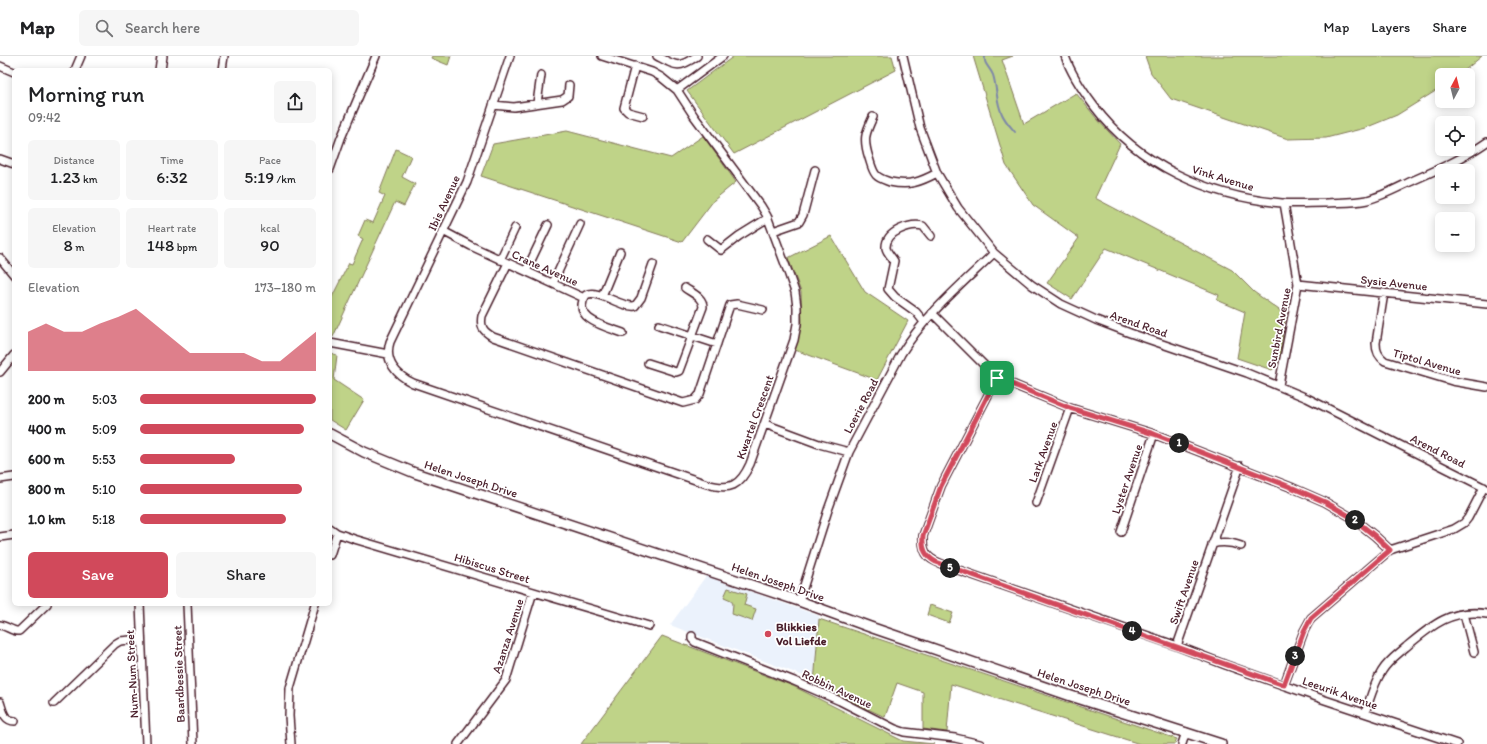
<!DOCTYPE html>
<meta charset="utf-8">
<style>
body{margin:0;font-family:Itim,sans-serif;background:#f6f6f6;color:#202124;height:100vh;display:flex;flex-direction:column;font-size:15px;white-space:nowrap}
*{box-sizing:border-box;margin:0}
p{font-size:13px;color:#757577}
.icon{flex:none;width:22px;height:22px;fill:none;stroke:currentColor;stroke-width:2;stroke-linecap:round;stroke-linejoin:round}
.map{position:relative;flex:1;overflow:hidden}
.drawer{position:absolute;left:12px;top:12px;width:320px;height:538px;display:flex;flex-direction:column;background:#fff;border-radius:6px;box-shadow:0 2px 10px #0003}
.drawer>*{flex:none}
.needle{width:26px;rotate:7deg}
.controls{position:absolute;left:1435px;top:12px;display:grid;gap:8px}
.controls a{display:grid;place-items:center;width:40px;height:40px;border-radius:6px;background:#fff;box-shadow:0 2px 10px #0003;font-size:20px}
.pin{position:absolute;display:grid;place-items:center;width:34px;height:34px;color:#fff;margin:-17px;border-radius:8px;box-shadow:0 2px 6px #0006}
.km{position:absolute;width:20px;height:20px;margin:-10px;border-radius:50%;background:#222;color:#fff;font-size:11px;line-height:20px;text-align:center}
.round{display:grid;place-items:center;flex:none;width:42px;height:42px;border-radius:6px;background:#f6f6f6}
.summary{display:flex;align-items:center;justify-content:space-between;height:68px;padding:0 16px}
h1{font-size:22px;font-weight:600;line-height:30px}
.figures{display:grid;grid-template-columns:repeat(3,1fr);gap:6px;height:68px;padding:4px 16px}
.figures div{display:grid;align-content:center;border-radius:6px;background:#f6f6f6;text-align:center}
.figures b{font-size:17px;font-weight:600}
.figures small{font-size:11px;font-weight:400}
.figures p{font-size:11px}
.chart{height:112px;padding:8px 16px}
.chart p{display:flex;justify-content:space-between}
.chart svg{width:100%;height:72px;margin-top:4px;fill:#d1495b;opacity:.7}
.action{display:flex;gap:8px;margin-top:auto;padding:8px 16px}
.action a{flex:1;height:46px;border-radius:6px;background:#d1495b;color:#fff;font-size:16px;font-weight:600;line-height:46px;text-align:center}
.action a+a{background:#f6f6f6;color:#202124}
ul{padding:0 16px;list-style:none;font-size:13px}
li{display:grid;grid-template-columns:64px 48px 1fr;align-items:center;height:30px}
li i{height:10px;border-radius:5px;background:#d1495b}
header{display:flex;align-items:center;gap:24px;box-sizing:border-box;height:56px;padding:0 20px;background:#fff;border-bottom:1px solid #e0e0e0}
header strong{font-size:19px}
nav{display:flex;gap:22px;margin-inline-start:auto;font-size:14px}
.search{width:280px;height:36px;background:#f6f6f6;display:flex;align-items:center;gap:10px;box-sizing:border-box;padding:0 14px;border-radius:6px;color:#757577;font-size:15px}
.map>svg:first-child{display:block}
.built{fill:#ebf2fc}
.green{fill:#bfd388;stroke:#84795a}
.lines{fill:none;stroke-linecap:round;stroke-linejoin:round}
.stream{stroke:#7e88a8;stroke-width:2}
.minor-casing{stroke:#4a1f2b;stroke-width:10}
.tertiary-casing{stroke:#4a1f2b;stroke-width:12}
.minor{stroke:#fff;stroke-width:7}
.tertiary{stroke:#fff;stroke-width:9}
.route-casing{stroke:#fff;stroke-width:8}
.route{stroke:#d1495b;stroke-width:5}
.poi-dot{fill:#d1495b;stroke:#fff;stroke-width:1.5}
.labels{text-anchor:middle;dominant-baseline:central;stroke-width:3.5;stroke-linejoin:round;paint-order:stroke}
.street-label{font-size:12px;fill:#4a1f2b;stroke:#fff}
.poi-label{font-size:12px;font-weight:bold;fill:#4a1f2b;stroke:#fff;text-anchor:start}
</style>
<header>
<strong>Map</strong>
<div class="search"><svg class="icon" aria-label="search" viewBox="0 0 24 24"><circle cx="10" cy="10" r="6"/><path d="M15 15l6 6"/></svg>Search here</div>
<nav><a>Map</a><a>Layers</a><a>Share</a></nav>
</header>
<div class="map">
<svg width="1487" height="688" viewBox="0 0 1487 688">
<rect width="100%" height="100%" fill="#fff"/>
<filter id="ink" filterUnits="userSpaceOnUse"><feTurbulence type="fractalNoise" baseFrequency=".025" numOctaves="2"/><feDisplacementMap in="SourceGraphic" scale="8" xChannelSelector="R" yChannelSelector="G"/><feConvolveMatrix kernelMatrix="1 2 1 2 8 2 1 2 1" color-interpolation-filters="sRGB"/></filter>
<g filter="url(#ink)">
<path class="built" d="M706,520L819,560L814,624L670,569Z"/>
<path class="green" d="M432,0H451L448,9L431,2Z
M734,0H892L896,14L734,98L687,35Z
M973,0H1013L1002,4L1024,68L1076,37L1097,63L1120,88L1095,142L1232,214L1254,236L1286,259L1278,309L1272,314L1237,302L1245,256L1217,244L1219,239L1106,192L1072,243L1047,227L1079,182L1033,149L1006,109Z
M1145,0H1482L1459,19H1442V31L1397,59L1365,72L1326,82L1288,83L1171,43L1151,17Z
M567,75L671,102L703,80L736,126L714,144L682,186L481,120L493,88Z
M396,93L411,100L402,121L415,128L404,150L395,146L333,281L330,280V245L349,207L352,208L363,183L358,180L365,164L373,167L385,140L379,137Z
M831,180L865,236L908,265L877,324L795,294L802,266L801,236L788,202Z
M330,297L337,299L334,324L364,344L346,374L330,364Z
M728,532L747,538L744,549L756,553L752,565L732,558L733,548L731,544L724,541Z
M930,549L953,557L949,567L927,559Z
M819,563L1177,683L1175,688H1140L951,628L947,676L923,673V636L897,627L885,661L814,628Z
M662,580L793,630L903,685L934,688H581Z"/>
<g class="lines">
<path class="stream" d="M985,0C983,8 990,11 993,19C997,31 996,46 1002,58C1005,65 1011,71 1015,76"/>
<g class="minor-casing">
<path id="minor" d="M510,0L467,126L390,286C384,305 396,319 413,327L707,428C730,435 740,430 750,408L794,284L797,268V251L795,236L788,216L767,160L761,150L694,60L677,34L661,21L652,16L602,0
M657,0C676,10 678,13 697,0
M903,0L920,72L937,117L958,152L994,197L1032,229L1061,248L1096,264L1130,277L1247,317L1307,342L1487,433
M1065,0C1071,18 1082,34 1094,50C1138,109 1210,141 1282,147C1296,148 1311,147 1325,147C1338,146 1353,147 1367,144C1383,140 1399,131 1414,124C1439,113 1464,102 1487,86
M0,10L14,16
M635,10L624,52L628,56L643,60
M75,14L81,0
M222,14L224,0
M677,34L723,0
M537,47L541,19
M493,49L514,51L562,44L568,40L569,29
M873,61C865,78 863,83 869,102C871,108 872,114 876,119C880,123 885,124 890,126C910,130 920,126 937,117
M0,103L14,108
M330,113L341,82L376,0
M443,175L471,190L584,242
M773,175L799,166L803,159L815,114
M707,183L721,194L739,180L768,162
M0,202L14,219
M500,204L515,172
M508,207L482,260C480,271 483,275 493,281L683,347L695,344L700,338L730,249L737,248L763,254
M526,215L548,169
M553,227L580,168
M1298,228L1487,248
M1384,237L1376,287C1376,295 1378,300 1385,305L1452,325L1487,331
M602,240L620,196
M932,257L997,322L1070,352L1154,378L1293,432L1325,446L1351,461L1375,480L1390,494
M924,266L916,256L895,241L888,233L894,205C892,201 887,197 886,192C885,175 911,167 923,170L931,180
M659,269L717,288
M623,277C607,271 570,263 586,239C597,232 621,252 635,250L641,242L653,208
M330,287L388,298
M648,307L676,316L679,315L703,251C703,241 692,237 685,232
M0,316L14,299
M997,322L941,430L923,480C922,500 930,504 947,510L1177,590L1226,609L1325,644L1457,688
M1279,329L1298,228L1284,147
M765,368L819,388L849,396
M0,423L14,421
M1036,447L1070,352
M330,472L337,477L354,483L649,570
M1121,476L1154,378
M0,481L14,479
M1212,488C1223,485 1231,486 1241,490
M330,499L337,477
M799,545L828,454L849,396L901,298C925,259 961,229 994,197
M140,548L146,688
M187,548L193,688
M1464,558L1474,596
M0,569C7,570 13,576 19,575L47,548
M692,580V583L695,586L794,625L840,645L895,673L904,676L955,682L980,688
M1177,590L1240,410
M1284,629L1304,575L1311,562L1390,494L1454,473L1464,467L1468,462L1484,431
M0,646C3,655 4,665 15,665
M54,647L115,588L120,585L141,583
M1365,657C1370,643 1374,627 1382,615C1388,605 1397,599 1406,591C1431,570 1451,552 1487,558
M291,688L289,660L290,632L315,548
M458,688L506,624L533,536
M1182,688L1186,676"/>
</g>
<g class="tertiary-casing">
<path id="tertiary" d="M160,14L162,0
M330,378L364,396L415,417L799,545L870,571L1071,640L1221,688"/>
</g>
<use href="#minor" class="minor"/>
<use href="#tertiary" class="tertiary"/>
</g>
</g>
<g class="lines" filter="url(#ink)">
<g class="route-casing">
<path id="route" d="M997,322L1070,352L1154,378L1293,432L1325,446L1351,461L1375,480L1390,494L1311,562L1304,575L1284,629L936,506C925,500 922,493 923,480L941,430Z"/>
</g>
<use href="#route" class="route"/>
</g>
<circle class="poi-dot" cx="768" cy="578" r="4"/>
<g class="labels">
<g class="street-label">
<text transform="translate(1223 122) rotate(17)">Vink Avenue</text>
<text transform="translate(444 147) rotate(-65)">Ibis Avenue</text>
<text transform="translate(545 212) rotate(24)">Crane Avenue</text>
<text transform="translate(1394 227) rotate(6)">Sysie Avenue</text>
<text transform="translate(1139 268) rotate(19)">Arend Road</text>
<text transform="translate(1279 272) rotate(-79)">Sunbird Avenue</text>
<text transform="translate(1427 306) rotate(16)">Tiptol Avenue</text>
<text transform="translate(861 350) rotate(-62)">Loerie Road</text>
<text transform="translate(755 361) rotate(-70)">Kwartel Crescent</text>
<text transform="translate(1438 395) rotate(27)">Arend Road</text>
<text transform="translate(1043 396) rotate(-70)">Lark Avenue</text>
<text transform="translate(471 423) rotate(18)">Helen Joseph Drive</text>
<text transform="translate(1127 423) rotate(-71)">Lyster Avenue</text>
<text transform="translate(492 512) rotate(17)">Hibiscus Street</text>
<text transform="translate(778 526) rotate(19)">Helen Joseph Drive</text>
<text transform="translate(1184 536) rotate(-71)">Swift Avenue</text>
<text transform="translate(508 580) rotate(-72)">Azanza Avenue</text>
<text transform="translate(132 618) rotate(-93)">Num-Num Street</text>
<text transform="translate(179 618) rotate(-92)">Baardbessie Street</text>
<text transform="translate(1084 631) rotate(18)">Helen Joseph Drive</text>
<text transform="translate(837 633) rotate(25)">Robbin Avenue</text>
<text transform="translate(1340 637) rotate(19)">Leeurik Avenue</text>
</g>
<g class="poi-label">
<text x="776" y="571">Blikkies<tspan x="776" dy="14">Vol Liefde</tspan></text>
</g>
</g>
</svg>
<div class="controls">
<a><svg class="needle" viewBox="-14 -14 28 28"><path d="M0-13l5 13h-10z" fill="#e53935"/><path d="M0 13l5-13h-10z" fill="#757577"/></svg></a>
<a><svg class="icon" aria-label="locate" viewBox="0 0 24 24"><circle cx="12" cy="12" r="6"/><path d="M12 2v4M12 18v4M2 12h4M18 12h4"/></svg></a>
<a>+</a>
<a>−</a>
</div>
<div class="pin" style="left:997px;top:322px;background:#1e9e55"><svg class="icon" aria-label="arrive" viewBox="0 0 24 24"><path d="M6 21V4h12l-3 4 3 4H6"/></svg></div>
<b class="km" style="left:1179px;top:387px">1</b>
<b class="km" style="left:1355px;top:464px">2</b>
<b class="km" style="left:1295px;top:600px">3</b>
<b class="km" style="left:1132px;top:575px">4</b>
<b class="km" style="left:950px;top:512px">5</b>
<section class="drawer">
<div class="summary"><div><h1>Morning run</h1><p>09:42</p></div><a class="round"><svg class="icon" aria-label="share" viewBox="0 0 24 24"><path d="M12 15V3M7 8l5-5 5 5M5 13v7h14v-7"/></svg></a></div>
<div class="figures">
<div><p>Distance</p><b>1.23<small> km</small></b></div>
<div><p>Time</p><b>6:32</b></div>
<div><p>Pace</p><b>5:19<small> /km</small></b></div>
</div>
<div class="figures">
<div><p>Elevation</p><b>8<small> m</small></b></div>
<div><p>Heart rate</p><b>148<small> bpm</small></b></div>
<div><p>kcal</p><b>90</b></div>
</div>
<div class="chart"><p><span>Elevation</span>173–180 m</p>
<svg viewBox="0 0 160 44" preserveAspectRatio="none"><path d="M0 44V20L10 15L20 20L30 20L40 15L50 11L60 6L70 15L80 24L90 33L100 33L110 33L120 33L130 38L140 38L150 29L160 20V44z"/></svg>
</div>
<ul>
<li><b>200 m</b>5:03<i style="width:100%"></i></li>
<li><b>400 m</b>5:09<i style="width:93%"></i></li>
<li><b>600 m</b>5:53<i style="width:54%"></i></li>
<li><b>800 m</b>5:10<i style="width:92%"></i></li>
<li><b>1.0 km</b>5:18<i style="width:83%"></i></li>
</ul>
<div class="action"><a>Save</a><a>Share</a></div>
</section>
</div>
